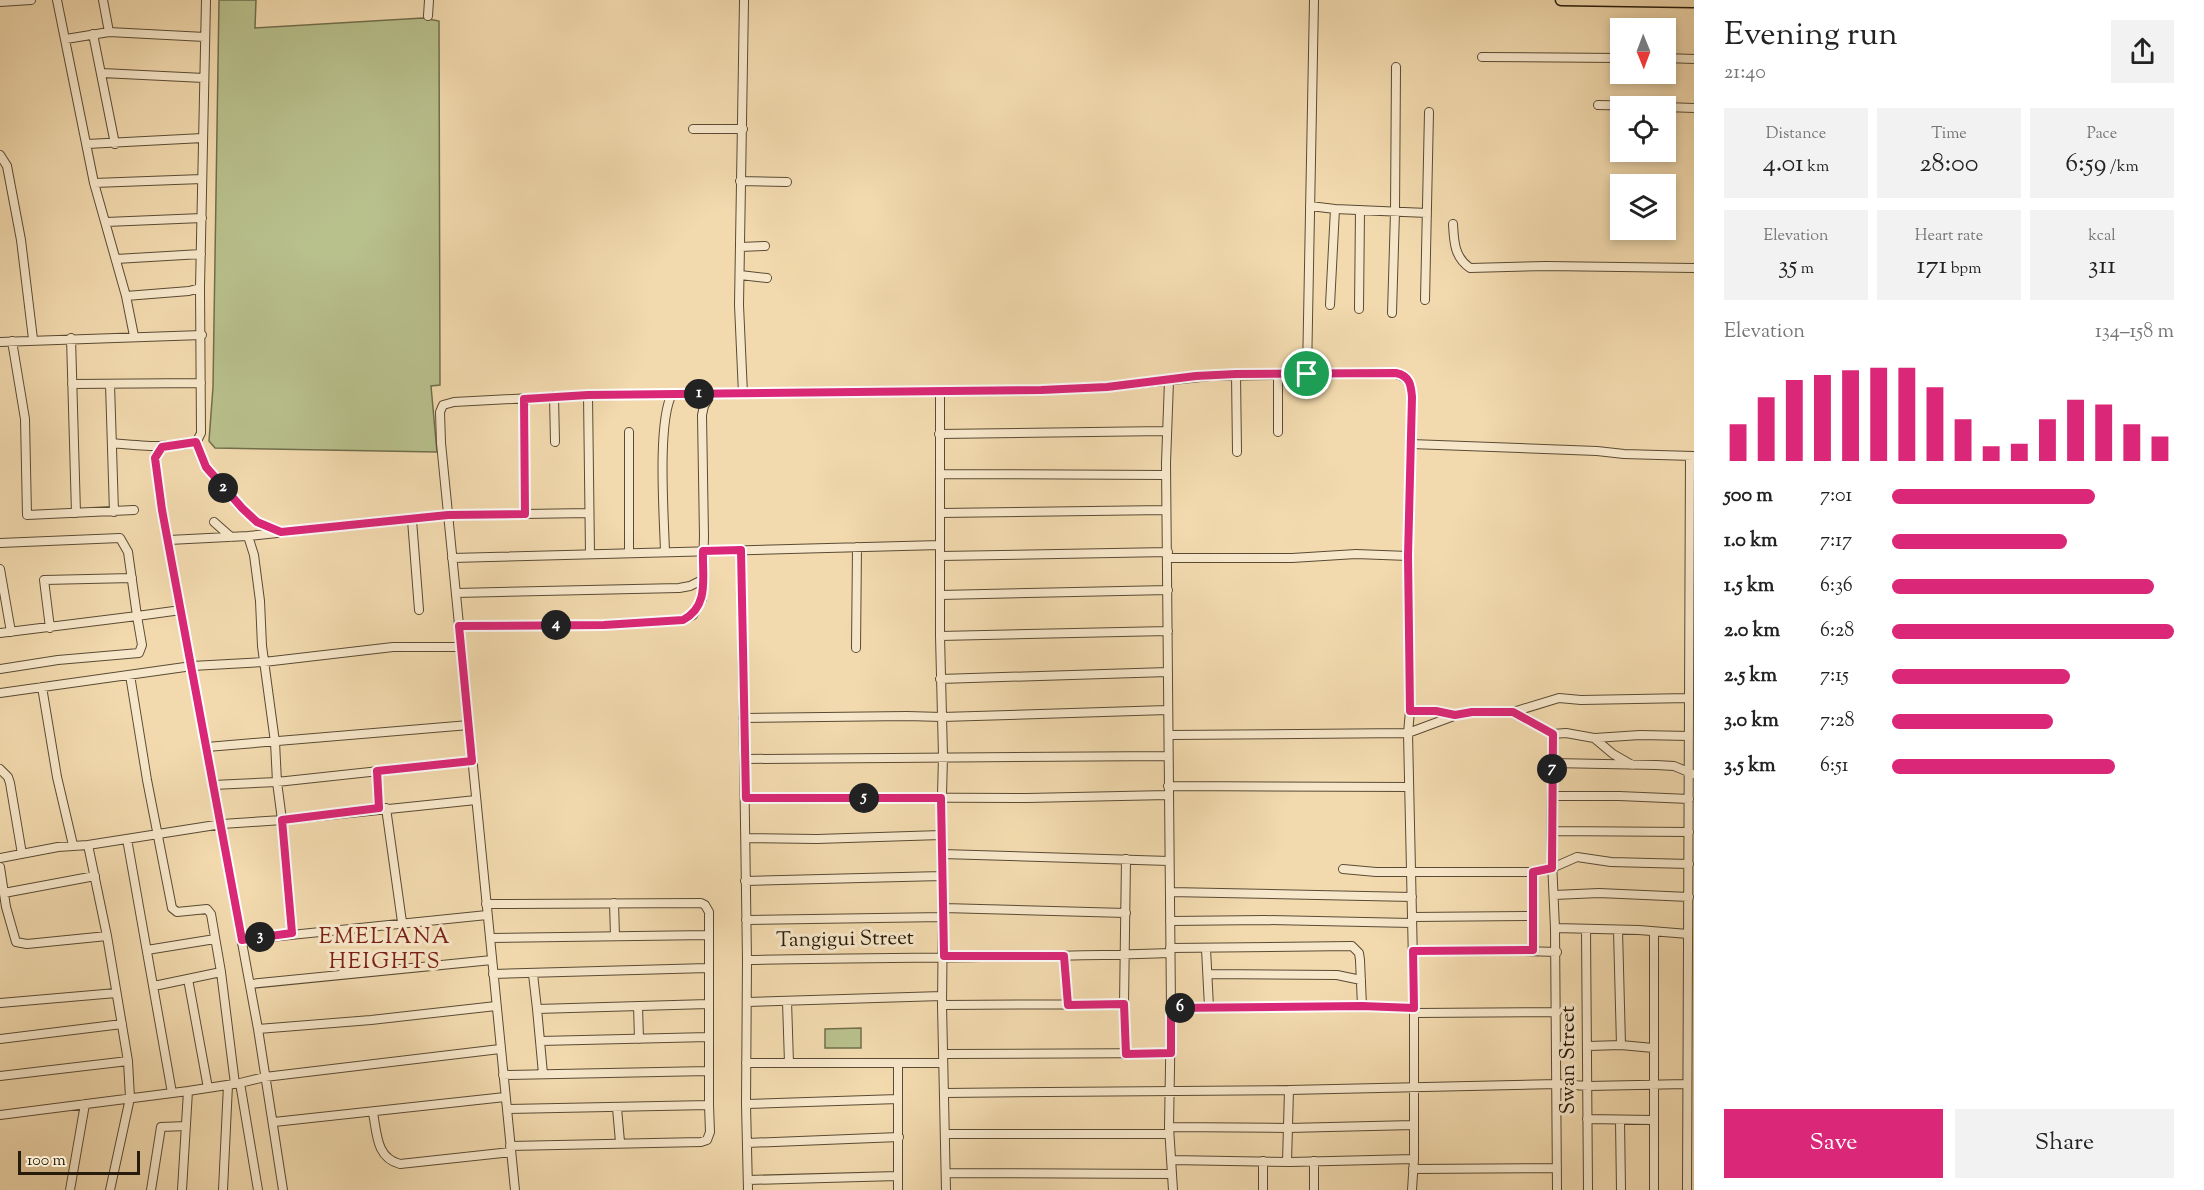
<!DOCTYPE html>
<meta charset="utf-8">
<style>
body{margin:0;font-family:"Sorts Mill Goudy",serif;background:#f2f2f2;color:#222;height:100vh;display:flex;flex-direction:column;font-size:22px;white-space:nowrap}
*{box-sizing:border-box;margin:0}
p{font-size:20px;color:#767676}
.icon{flex:none;width:33px;height:33px;fill:none;stroke:currentColor;stroke-width:2;stroke-linecap:round;stroke-linejoin:round}
.map{position:relative;flex:1;overflow:hidden}
.drawer{display:flex;flex-direction:column;background:#fff;width:510px}
.drawer>*{flex:none}
.needle{width:39px;rotate:179deg}
.buttons{position:absolute;left:1610px;top:18px;display:grid;gap:12px}
.buttons a{display:grid;place-items:center;width:66px;height:66px;border-radius:0px;background:#fff;box-shadow:0 3px 9px #0003;font-size:30px}
.scale{position:absolute;left:18px;bottom:15px;width:122px;box-sizing:border-box;padding-left:6px;border:3px solid #271b0b;border-top:0;font-size:16px;line-height:21px;white-space:nowrap;color:#271b0b;-webkit-text-stroke:4px #f7e7ca;paint-order:stroke}
.pin{position:absolute;display:grid;place-items:center;width:51px;height:51px;color:#fff;margin:-26px;border:3px solid #fff;border-radius:50%;box-shadow:0 2px 6px #0007}
.km{position:absolute;width:30px;height:30px;margin:-15px;border-radius:50%;background:#222;color:#fff;font-size:16px;line-height:30px;text-align:center}
.round{display:grid;place-items:center;flex:none;width:63px;height:63px;border-radius:0px;background:#f2f2f2}
.summary{display:flex;align-items:center;justify-content:space-between;height:102px;padding:0 30px}
h1{font-size:33px;font-weight:600;line-height:45px}
.metrics{display:grid;grid-template-columns:repeat(3,1fr);gap:9px;height:102px;padding:6px 30px}
.metrics div{display:grid;align-content:center;border-radius:0px;background:#f2f2f2;text-align:center}
.metrics b{font-size:26px;font-weight:600}
.metrics small{font-size:16px;font-weight:400}
.metrics p{font-size:16px}
.chart{height:168px;padding:12px 30px}
.chart p{display:flex;justify-content:space-between}
.chart svg{width:100%;height:108px;margin-top:6px;stroke:#db2777;stroke-width:6}
.cta{display:flex;gap:12px;margin-top:auto;padding:12px 30px}
.cta a{flex:1;height:69px;border-radius:0px;background:#db2777;color:#fff;font-size:24px;font-weight:600;line-height:69px;text-align:center}
.cta a+a{background:#f2f2f2;color:#222}
ul{padding:0 30px;list-style:none;font-size:20px}
li{display:grid;grid-template-columns:96px 72px 1fr;align-items:center;height:45px}
li i{height:15px;border-radius:8px;background:#db2777}
main{display:flex;flex:1;min-height:0}
.map>svg:first-child{display:block}
.green{fill:#b8c08c;stroke:#706e4c;stroke-width:1.5}
.lines{fill:none;stroke-linecap:round;stroke-linejoin:round}
.minor-casing{stroke:#5a4b34;stroke-width:10}
.major-casing{stroke:#271b0b;stroke-width:13}
.minor{stroke:#f7e7ca;stroke-width:8}
.major{stroke:#f2daae;stroke-width:10}
.route-casing{stroke:#fff;stroke-width:12}
.route{stroke:#db2777;stroke-width:8}
.labels{text-anchor:middle;dominant-baseline:central;stroke-width:6;stroke-linejoin:round;paint-order:stroke}
.street-label{font-size:21px;fill:#271b0b;stroke:#f7e7ca}
.neighbourhood-label{font-size:22px;letter-spacing:1.5px;fill:#7a1f14;stroke:#f7e7ca}
</style>
<main>
<div class="map">
<svg width="1694" height="1190" viewBox="0 0 1694 1190">
<rect width="100%" height="100%" fill="#f2daae"/>
<filter id="stains"><feTurbulence type="fractalNoise" baseFrequency=".00333" numOctaves="4"/><feColorMatrix values="0 0 0 0 .2 0 0 0 0 .09 0 0 0 0 .02 0 0 0 .5 -.17"/></filter>
<radialGradient id="worn" r=".72"><stop offset=".6" stop-color="#630" stop-opacity="0"/><stop offset="1" stop-color="#630" stop-opacity=".3"/></radialGradient>
<path class="green" d="M219,0H256L255,28L423,18L439,21L440,385L431,386L437,452L215,448L209,441L213,387Z
M861,1028V1048H825V1029Z"/>
<g class="lines">
<g class="minor-casing">
<path id="minor" d="M57,0L94,183L126,296L134,336
M103,0L109,32
M0,2L31,0
M428,16L429,0
M93,34L115,144
M66,39L109,32L205,37
M1482,57L1620,58
M1665,58L1694,59
M102,73L204,78
M1598,105L1641,106
M1665,107L1694,108
M693,129H743
M87,144L203,138
M0,155L7,166L21,240L33,339
M740,181L787,182
M94,183L202,179
M1310,206L1335,209L1427,213
M106,222L202,218
M1453,224C1454,241 1454,257 1470,268L1546,266L1694,268
M740,247L765,246
M116,259L201,254
M740,275L767,278
M126,296L189,291L200,288
M1425,300L1429,112
M1330,305L1335,209
M1359,309L1360,210
M1392,313L1395,212L1396,67
M71,338L76,513
M12,341L25,419L27,515L134,510
M0,342L202,335
M1307,373L1314,0
M1236,374L1237,452
M1278,374V432
M1169,381L1166,463L1171,1008L1169,1127L1173,1190
M72,384L201,383
M110,384L114,512
M940,391V636L943,756L941,835L943,908L942,1005L946,1190
M743,394L739,305L744,0
M588,395L590,554
M554,396L555,442
M524,399L525,514
M629,432V553
M939,434L1166,431
M112,443C143,446 164,448 196,443L201,433L200,288L206,0
M196,443L206,467L242,509L257,522L280,531
M1411,444L1597,451L1624,454L1693,456
M162,447L155,458L162,510L258,1029L283,1190
M941,474L1166,475
M940,513L1166,510
M412,520L419,610
M214,522L231,537
M248,536L254,555L260,601L262,646L275,742L277,782L282,820L292,933
M169,540L248,536L448,515L589,513
M0,543L120,538L128,552L137,616L0,633
M741,550L747,960L746,1104L748,1190
M665,552C664,516 657,422 672,394
M940,556L1168,552
M452,558L940,545
M1168,558H1292L1356,554L1408,556
M0,569L11,632
M456,593L679,588L690,586L702,580
M940,595L1168,590
M459,625H604L673,621L683,620L693,615L702,599L704,536L702,415L704,406L711,394
M50,628L44,580L132,578
M940,636L1168,631
M856,648L857,547
M0,669L58,660L139,653L142,645L137,616L181,610
M130,675L147,780L172,908L177,912L207,909L211,914L221,972L235,1084
M940,679L1168,672
M42,687L57,777L73,845
M0,693L192,666L264,662L393,647H461
M1410,711H1436L1455,715
M1513,712L1559,698L1581,700L1689,698
M743,718L907,716L942,717L1167,710
M1553,734L1551,839L1555,928
M1169,735L1408,733L1462,713L1513,712L1553,734L1566,733L1594,738L1613,754L1632,765
M1595,738L1640,735L1689,736
M207,747L469,725
M745,759L1168,756
M1552,763L1656,765L1674,766L1693,774
M0,769L8,777L10,783L22,854
M377,771L379,808
M213,785L277,782L472,761
M1168,786L1409,787
M1552,796H1619L1689,799
M746,797L1027,798L1168,795
M386,808L402,922
M1551,831L1689,832
M746,838L817,839L941,835
M127,839L172,1093
M88,845L107,936L128,1061L130,1098L110,1190
M942,854L1169,861
M0,858L58,847L88,845L222,824L282,820L476,800
M1126,859L1124,1004L1126,1054
M0,867L6,907L16,942L27,944L107,936
M1343,869L1376,872H1533L1552,868L1577,857L1611,862L1689,864
M1533,872L1534,916
M745,881L942,876
M1170,892L1412,897
M4,893L95,876
M1554,895L1599,893L1689,897
M614,903L615,936
M486,904L701,903L705,905L709,912V1105L507,1109
M943,908L1126,913
M1412,917L1534,916L1533,950
M746,920L944,917
M1170,921L1265,920L1412,923
M1586,929L1588,1190
M1618,930L1621,1045
M490,938L709,935
M242,940L487,915
M1170,948L1352,946L1359,953L1360,960L1362,1006
M1206,949L1209,1007
M147,950L215,939
M1413,951L1494,950L1557,952
M1064,956L1068,1005
M747,960C888,957 1029,958 1170,953
M493,974L708,968
M533,974L537,1009
M1208,974L1337,975L1361,980
M188,979L208,1088
M250,984L492,960
M154,986L221,972
M787,1001L789,1063
M747,1002L942,996
M0,1003L116,993
M942,1005L1124,1004
M638,1006L639,1039
M1171,1008L1362,1006L1414,1008
M1414,1013L1557,1012
M258,1029L371,1020L496,1006
M0,1039L122,1024
M540,1041L537,1009L708,1004
M1588,1046L1621,1045L1653,1048
M943,1054L1171,1053
M746,1063H943
M543,1074L540,1041L709,1037
M503,1075L709,1071
M0,1076L128,1061
M240,1083L258,1190
M944,1093L1289,1090L1557,1084L1588,1086L1687,1084
M746,1104L898,1099
M617,1108L620,1142
M373,1113C377,1133 376,1158 400,1164L511,1152
M0,1115L188,1091L240,1083L265,1077L500,1049
M1587,1119L1653,1120
M1620,1120L1621,1190
M274,1122L505,1097
M1169,1127L1288,1128L1414,1125
M946,1134H1169
M747,1143L899,1137
M510,1146L701,1142L707,1140L710,1132L709,1105
M1171,1160L1290,1162L1414,1159
M1263,1161V1190
M1287,1162L1289,1090
M1413,1169L1557,1168
M946,1173L1172,1174
M748,1180L898,1176
M70,1190L85,1104
M151,1190L161,1127L186,1126
M182,1190L188,1091
M223,1190L228,1085
M515,1190L441,443L440,412L443,405L454,402L588,395L1041,390L1107,387L1210,376L1388,373C1405,374 1411,380 1412,397L1408,556L1410,711L1408,733L1414,1008V1159L1412,1190
M898,1190V1063
M1314,1190V1161
M1557,1190L1555,928L1639,930L1688,934
M1654,1190V932
M1687,1190L1690,456"/>
</g>
<g class="major-casing">
<path id="major" d="M1561,0L1694,2"/>
</g>
<use href="#minor" class="minor"/>
<use href="#major" class="major"/>
</g>
<g class="lines">
<g class="route-casing">
<path id="route" d="M1396,373C1410,376 1411,385 1412,397L1408,556L1410,711H1436L1455,715L1472,712H1513L1553,734L1552,868L1533,872V950L1413,951L1414,1008L1362,1006L1171,1008V1053L1126,1054L1124,1004L1068,1005L1064,956H944L941,798H746L741,550L703,551C702,577 710,606 683,620L604,625L459,626L472,761L377,771L379,808L282,820L292,933L242,940L162,510L155,458L162,447L196,442L206,467L242,508L257,522L281,532L448,515L525,514L524,399L588,395L1041,390L1107,387L1196,376L1236,374Z"/>
</g>
<use href="#route" class="route"/>
</g>
<g class="labels">
<g class="street-label">
<text transform="translate(845 940) rotate(-1)">Tangigui Street</text>
<text transform="translate(1569 1060) rotate(-90)">Swan Street</text>
</g>
<g class="neighbourhood-label">
<text x="385" y="938">EMELIANA<tspan x="385" dy="25">HEIGHTS</tspan></text>
</g>
</g>
<rect width="100%" height="100%" filter="url(#stains)"/>
<rect width="100%" height="100%" fill="url(#worn)"/>
</svg>
<div class="buttons">
<a><svg class="needle" viewBox="-14 -14 28 28"><path d="M0-13l5 13h-10z" fill="#e53935"/><path d="M0 13l5-13h-10z" fill="#767676"/></svg></a>
<a><svg class="icon" aria-label="locate" viewBox="0 0 24 24"><circle cx="12" cy="12" r="6"/><path d="M12 2v4M12 18v4M2 12h4M18 12h4"/></svg></a>
<a><svg class="icon" aria-label="layers" viewBox="0 0 24 24"><path d="M12 4l9 5-9 5-9-5zM3 14l9 5 9-5"/></svg></a>
</div>
<div class="scale">100 m</div>
<div class="pin" style="left:1307px;top:374px;background:#1e9e55"><svg class="icon" aria-label="arrive" viewBox="0 0 24 24"><path d="M6 21V4h12l-3 4 3 4H6"/></svg></div>
<b class="km" style="left:699px;top:394px">1</b>
<b class="km" style="left:223px;top:488px">2</b>
<b class="km" style="left:260px;top:937px">3</b>
<b class="km" style="left:556px;top:625px">4</b>
<b class="km" style="left:864px;top:798px">5</b>
<b class="km" style="left:1180px;top:1008px">6</b>
<b class="km" style="left:1552px;top:769px">7</b>
</div>
<section class="drawer">
<div class="summary"><div><h1>Evening run</h1><p>21:40</p></div><a class="round"><svg class="icon" aria-label="share" viewBox="0 0 24 24"><path d="M12 15V3M7 8l5-5 5 5M5 13v7h14v-7"/></svg></a></div>
<div class="metrics">
<div><p>Distance</p><b>4.01<small> km</small></b></div>
<div><p>Time</p><b>28:00</b></div>
<div><p>Pace</p><b>6:59<small> /km</small></b></div>
</div>
<div class="metrics">
<div><p>Elevation</p><b>35<small> m</small></b></div>
<div><p>Heart rate</p><b>171<small> bpm</small></b></div>
<div><p>kcal</p><b>311</b></div>
</div>
<div class="chart"><p><span>Elevation</span>134–158 m</p>
<svg viewBox="0 0 160 44" preserveAspectRatio="none"><path d="M5 44V29M15 44V18M25 44V11M35 44V9M45 44V7M55 44V6M65 44V6M75 44V14M85 44V27M95 44V38M105 44V37M115 44V27M125 44V19M135 44V21M145 44V29M155 44V34"/></svg>
</div>
<ul>
<li><b>500 m</b>7:01<i style="width:72%"></i></li>
<li><b>1.0 km</b>7:17<i style="width:62%"></i></li>
<li><b>1.5 km</b>6:36<i style="width:93%"></i></li>
<li><b>2.0 km</b>6:28<i style="width:100%"></i></li>
<li><b>2.5 km</b>7:15<i style="width:63%"></i></li>
<li><b>3.0 km</b>7:28<i style="width:57%"></i></li>
<li><b>3.5 km</b>6:51<i style="width:79%"></i></li>
</ul>
<div class="cta"><a>Save</a><a>Share</a></div>
</section>
</main>
